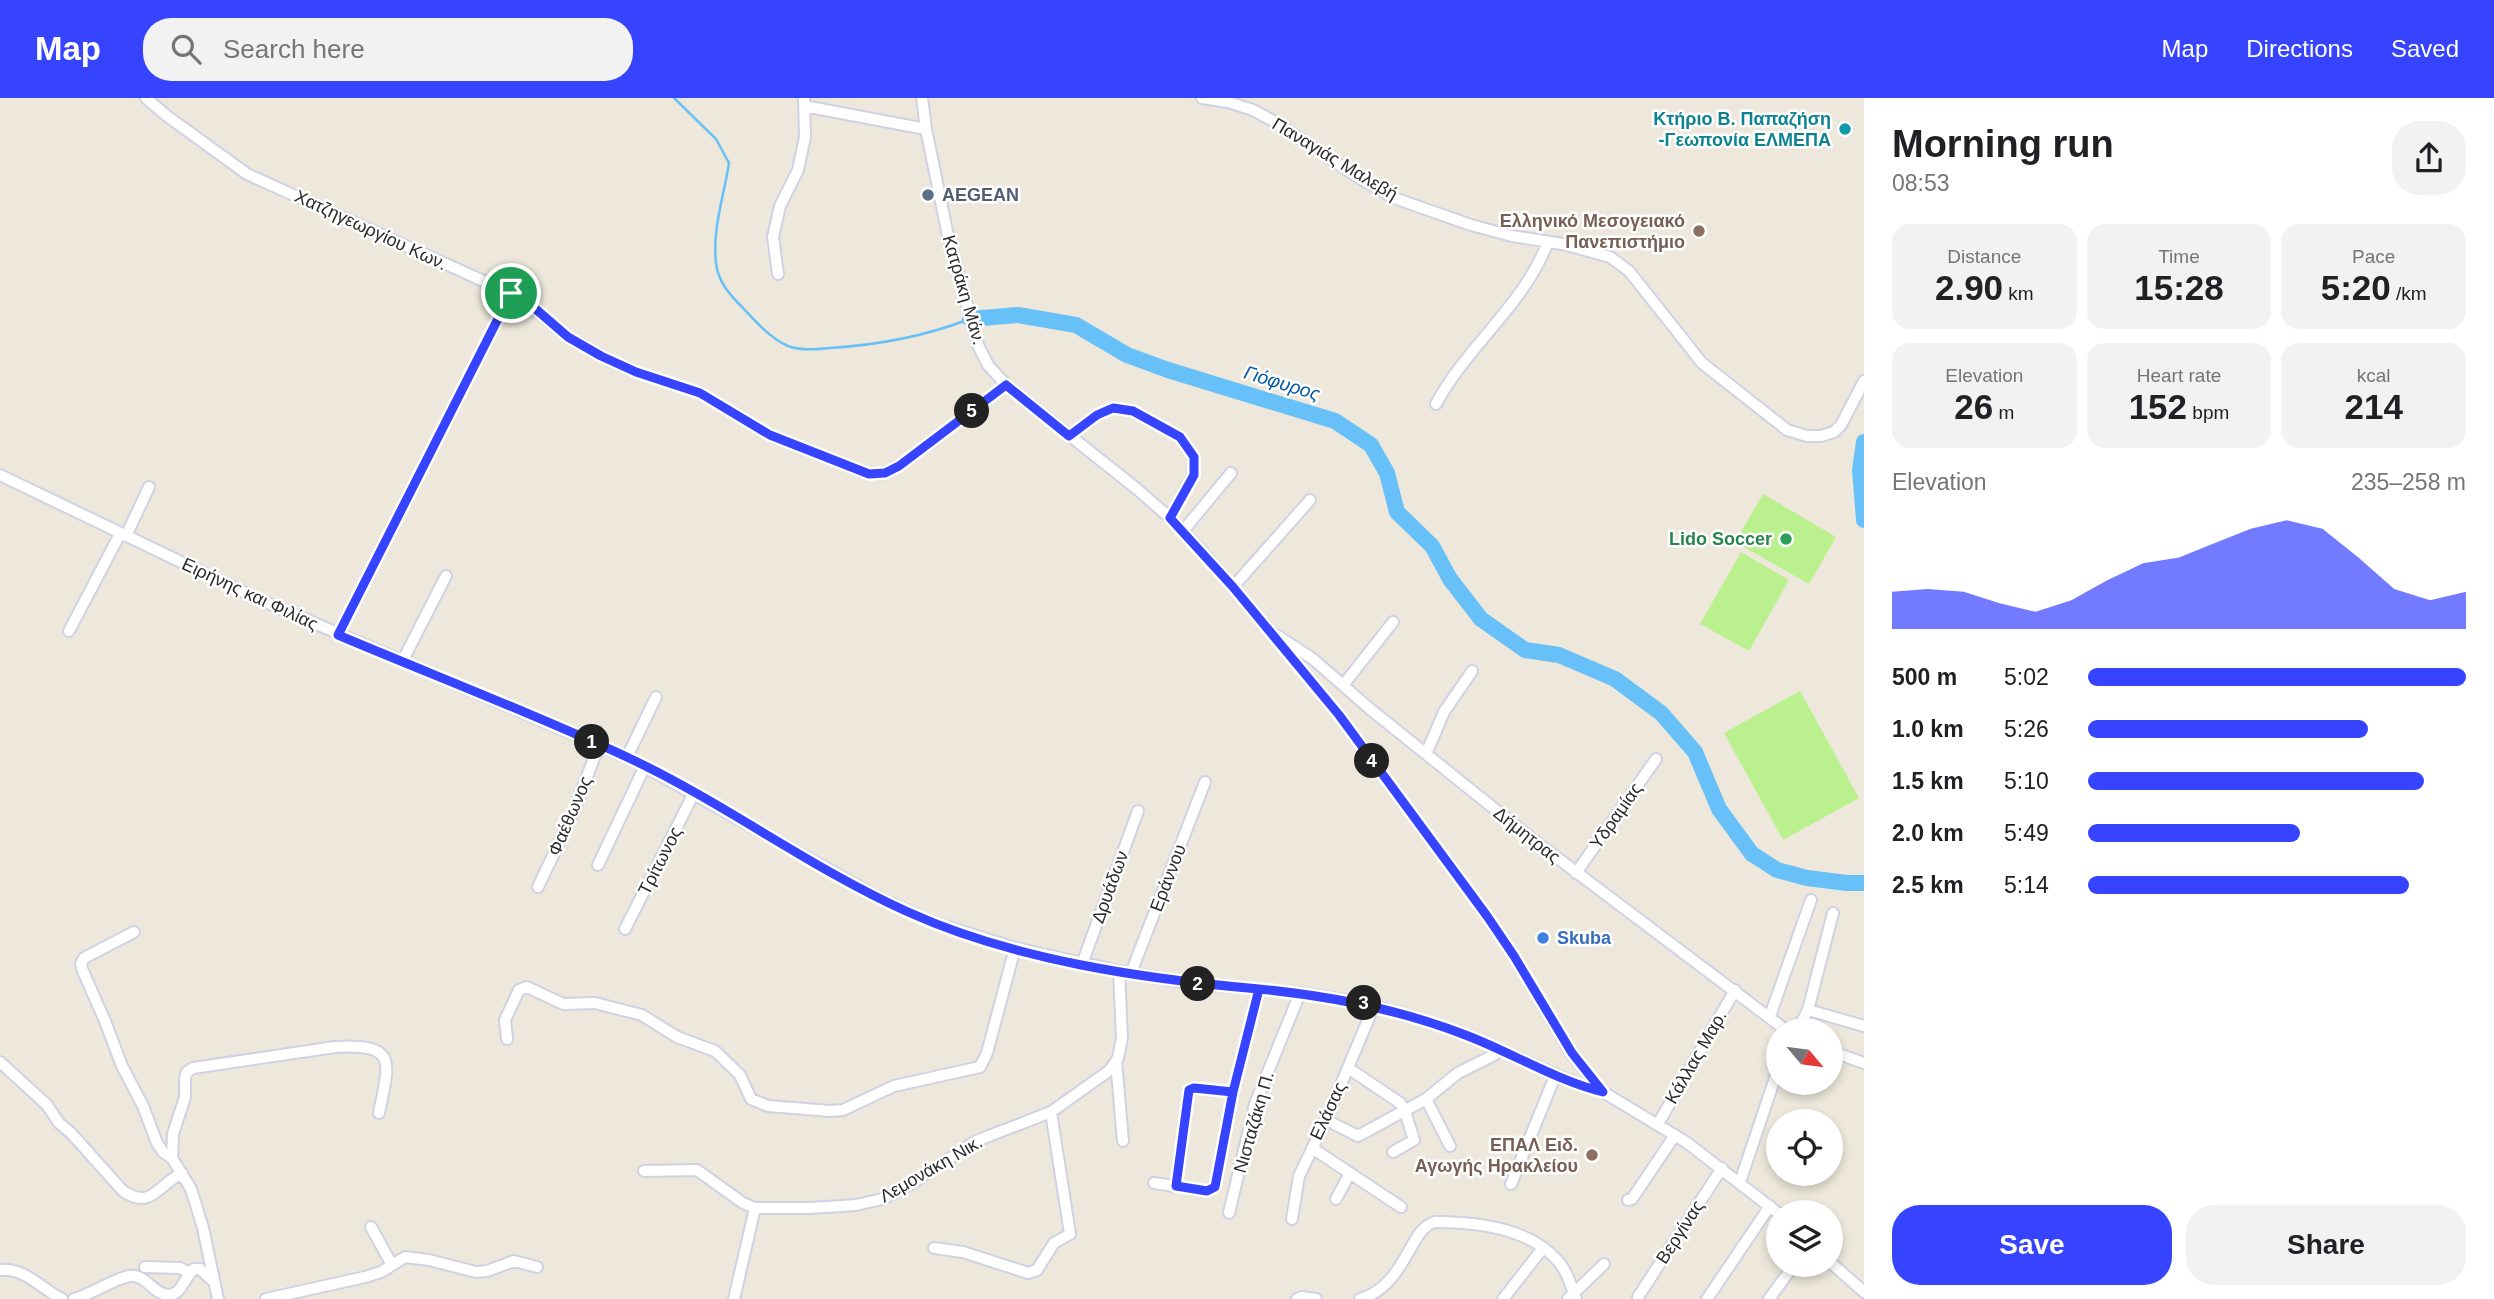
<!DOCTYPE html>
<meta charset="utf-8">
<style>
body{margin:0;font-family:Arial,sans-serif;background:#f2f2f2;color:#202124;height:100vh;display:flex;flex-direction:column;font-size:26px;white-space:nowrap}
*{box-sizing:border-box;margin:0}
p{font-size:23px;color:#757577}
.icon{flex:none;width:38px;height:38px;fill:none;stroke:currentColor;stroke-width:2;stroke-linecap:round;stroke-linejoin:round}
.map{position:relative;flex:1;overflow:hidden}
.side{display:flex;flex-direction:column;background:#fff;width:630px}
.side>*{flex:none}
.needle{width:46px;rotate:119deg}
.buttons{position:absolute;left:1766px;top:920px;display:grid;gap:14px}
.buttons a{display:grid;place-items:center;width:77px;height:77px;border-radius:50%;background:#fff;box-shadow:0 4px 10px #0003;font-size:35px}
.pin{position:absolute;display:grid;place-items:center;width:60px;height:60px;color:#fff;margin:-30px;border:4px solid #fff;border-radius:50%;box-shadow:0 2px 7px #0007}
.km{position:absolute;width:35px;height:35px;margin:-18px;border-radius:50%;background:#222;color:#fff;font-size:19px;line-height:35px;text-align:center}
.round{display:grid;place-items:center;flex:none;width:74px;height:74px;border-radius:28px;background:#f2f2f2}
.head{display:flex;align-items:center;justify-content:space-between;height:119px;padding:0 28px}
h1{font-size:38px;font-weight:700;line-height:52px}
.stats{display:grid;grid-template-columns:repeat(3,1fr);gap:10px;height:119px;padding:7px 28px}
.stats div{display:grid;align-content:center;border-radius:18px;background:#f2f2f2;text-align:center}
.stats b{font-size:35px;font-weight:700}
.stats small{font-size:19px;font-weight:400}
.stats p{font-size:19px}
.chart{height:196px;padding:14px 28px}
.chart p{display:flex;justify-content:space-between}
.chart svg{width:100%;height:126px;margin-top:7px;fill:#3744ff;opacity:.7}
.primary-button{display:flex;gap:14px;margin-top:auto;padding:14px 28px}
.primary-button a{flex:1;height:80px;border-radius:28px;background:#3744ff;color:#fff;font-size:28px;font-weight:700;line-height:80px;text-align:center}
.primary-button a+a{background:#f2f2f2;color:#202124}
ul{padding:0 28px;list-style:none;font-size:23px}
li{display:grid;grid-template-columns:112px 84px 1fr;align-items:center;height:52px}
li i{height:18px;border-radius:9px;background:#3744ff}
header{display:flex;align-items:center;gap:42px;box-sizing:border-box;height:98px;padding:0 35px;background:#3744ff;color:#fff}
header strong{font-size:33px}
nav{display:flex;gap:38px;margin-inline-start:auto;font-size:24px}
.search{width:490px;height:63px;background:#f2f2f2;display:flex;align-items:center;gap:18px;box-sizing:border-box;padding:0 24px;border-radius:28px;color:#757577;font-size:26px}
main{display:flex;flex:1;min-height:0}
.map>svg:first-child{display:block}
.pitch{fill:#bbf08f}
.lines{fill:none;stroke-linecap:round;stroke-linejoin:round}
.stream{stroke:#67c0f7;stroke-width:2.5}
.river{stroke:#67c0f7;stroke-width:16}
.minor-casing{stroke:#d0d2e4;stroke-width:14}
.minor{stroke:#fff;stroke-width:10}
.route-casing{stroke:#fff;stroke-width:14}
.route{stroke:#3744ff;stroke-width:9}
.culture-dot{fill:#0f9aa8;stroke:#fff;stroke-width:2.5}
.service-dot{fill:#5c6f8a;stroke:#fff;stroke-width:2.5}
.education-dot{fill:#8d6e63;stroke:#fff;stroke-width:2.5}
.leisure-dot{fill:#2e9e5b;stroke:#fff;stroke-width:2.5}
.shop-dot{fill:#3f7fe0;stroke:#fff;stroke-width:2.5}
.labels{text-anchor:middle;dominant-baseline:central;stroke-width:5;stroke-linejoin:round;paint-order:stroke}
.culture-label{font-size:18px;font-weight:bold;fill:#0d838f;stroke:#fff;text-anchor:end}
.street-label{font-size:18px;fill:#2a2a2a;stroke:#fff}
.service-label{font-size:18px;font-weight:bold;fill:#4e5e75;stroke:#fff;text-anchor:start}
.education-label{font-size:18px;font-weight:bold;fill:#785e54;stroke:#fff;text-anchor:end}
.leisure-label{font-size:18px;font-weight:bold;fill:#27864d;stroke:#fff;text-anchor:end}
.shop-label{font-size:18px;font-weight:bold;fill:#366cbe;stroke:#fff;text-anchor:start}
.water-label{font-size:19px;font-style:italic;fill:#045aa5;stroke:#fff}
</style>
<header>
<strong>Map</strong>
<div class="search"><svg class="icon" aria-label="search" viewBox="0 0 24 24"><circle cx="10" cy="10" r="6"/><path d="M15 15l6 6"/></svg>Search here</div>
<nav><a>Map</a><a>Directions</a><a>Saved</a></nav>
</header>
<main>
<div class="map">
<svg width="1864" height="1201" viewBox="0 0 1864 1201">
<rect width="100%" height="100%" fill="#ede8db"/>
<path class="pitch" d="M1763,396L1836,439L1809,486L1735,444Z
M1741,454L1789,482L1749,553L1700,526Z
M1800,593L1859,700L1783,742L1724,635Z"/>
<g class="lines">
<path class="stream" d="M674,0L716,41L729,65C724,98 712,131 716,165C718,184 730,197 743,210C756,224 770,240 788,248C801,253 816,251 830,250C878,247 922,239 967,222"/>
<path class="river" d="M970,221L1018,217L1076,227L1127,257L1168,272L1335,323L1371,347L1387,375L1397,414L1432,448L1450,481L1481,521L1525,552L1559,557L1615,581L1661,615L1695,654L1719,711L1752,756L1760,761L1777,772L1807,780L1847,785H1864
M1864,344L1860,372L1864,422"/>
<g class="minor-casing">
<path id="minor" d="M146,0L167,18L247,76L521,200L568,239L611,263L636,274L700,295L770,337L866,375L881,376L899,368L1006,287
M922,0L926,31L947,133L978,247L988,267L1006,287L1137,391L1170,420L1201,452L1272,535L1339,617L1487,818L1514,858L1571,955L1603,994L1686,1044L1778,1115
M1202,0L1228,4L1253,12L1275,24L1361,81L1394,100L1471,127L1512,138L1563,146L1610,159L1629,173L1702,265L1787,332L1807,338H1821L1834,334L1841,327L1864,283
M804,8L926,31
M778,176L773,139L780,108L798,72L805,39L804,0
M1436,306C1467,248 1524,207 1548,144
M1069,338L1097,317L1113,310L1133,313L1180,339L1194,359L1193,377L1170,420
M0,377L258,501L631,661L876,798L932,824L1015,850L1119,873L1182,884L1300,895L1364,905L1420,921L1469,938L1577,986L1603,994
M1183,433L1231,375
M126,438L149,389
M1233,489L1310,402
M69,533L120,436
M338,537L511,195
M1278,538L1313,561L1370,611L1527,737L1787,933
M402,564L446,478
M1344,586L1393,524
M1426,656L1444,614L1472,573
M627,659L656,599
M598,767L645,668
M1576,775L1656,661
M538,789L574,713L599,647
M625,831L694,695
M134,834L84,860L81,866L82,871L105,923L122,968L143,1008L157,1045L163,1054L172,1060L191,1091L203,1130L218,1201
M1082,866L1138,713
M1131,875L1205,684
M1808,912L1864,928
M1770,918L1811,802
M1797,933L1808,912L1833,815
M507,941L505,922L519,892L527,889L563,906L595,905L642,917L677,939L715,953L740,977L751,1001L768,1008L830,1013L843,1012L894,988L980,969L987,955L1015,850
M1830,953L1864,965
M1116,963L1123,1043
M0,964L47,1007L59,1025L71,1035L123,1093C151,1112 157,1088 182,1075
M1348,970L1400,1005L1405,1013L1414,1042L1393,1054
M1426,1001L1450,1048
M1326,1022L1358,1038L1426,1001L1458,975L1494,957L1499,951
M1658,1026L1735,892
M1312,1050L1401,1109
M172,1060L173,1036L185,999V980L187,974L193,970L335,949C399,945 389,965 379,1015
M644,1073L697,1072L743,1105L755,1110H810L856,1107L882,1101L903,1091L976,1043L1051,1014L1110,972L1118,960L1122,940L1119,873
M1740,1084L1778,971
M1154,1085L1207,1093L1215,1089L1233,994L1259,891
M1511,1086L1556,976
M1176,1088L1189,992L1193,990L1233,994
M1336,1101L1350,1075
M1628,1102L1632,1101L1675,1037
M1229,1115L1255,1006L1300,895
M1292,1121L1299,1078L1326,1022L1374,908
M371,1129L392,1167
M934,1150L963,1154L1028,1175L1037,1172L1054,1145L1070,1136L1051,1014
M1830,1164L1864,1194
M145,1169L180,1170L190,1175
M0,1172C26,1170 40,1190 62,1201
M1638,1199L1722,1070
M74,1201C92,1196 113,1181 130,1178C146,1176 153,1196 168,1197C181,1198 185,1178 194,1171H200L212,1182
M266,1201L365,1179L381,1174L405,1159L429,1162L476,1174L487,1173L514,1163L537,1169
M734,1201L755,1110
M1297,1201L1302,1199L1316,1201
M1360,1201C1406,1188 1409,1130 1435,1124C1475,1124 1529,1130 1557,1162C1567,1172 1571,1188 1576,1201
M1503,1201L1543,1150
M1568,1201L1604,1166
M1707,1201L1770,1108
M1769,1201L1794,1167"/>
</g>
<use href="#minor" class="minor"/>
</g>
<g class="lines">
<g class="route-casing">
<path id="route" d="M511,195L338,537C435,578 535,616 631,661C726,706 812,771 908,814C1014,862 1144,881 1259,891L1233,994L1215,1089L1207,1093L1176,1088L1189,992L1194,990L1233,994L1259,891C1331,898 1400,911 1468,938C1512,955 1558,983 1603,994L1572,955L1514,858L1487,818L1339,617L1233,489L1170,420L1194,377V359L1180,339L1133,313L1113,310L1097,317L1069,338L1006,287L899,368L885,375L869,376L770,337L700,295L636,274L601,258L568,239L531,207L511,195"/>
</g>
<use href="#route" class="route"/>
</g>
<circle class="culture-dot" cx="1845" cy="31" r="7"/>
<circle class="service-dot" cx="928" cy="97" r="7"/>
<g class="education-dot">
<circle cx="1699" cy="133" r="7"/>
<circle cx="1592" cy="1057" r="7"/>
</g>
<circle class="leisure-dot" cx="1786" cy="441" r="7"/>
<circle class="shop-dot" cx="1543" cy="840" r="7"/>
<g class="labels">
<g class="culture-label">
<text x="1831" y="21">Κτήριο Β. Παπαζήση<tspan x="1831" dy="21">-Γεωπονία ΕΛΜΕΠΑ</tspan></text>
</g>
<g class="street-label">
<text transform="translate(1335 61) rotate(31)">Παναγιάς Μαλεβή</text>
<text transform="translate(371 132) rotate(25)">Χατζηγεωργίου Κων.</text>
<text transform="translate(964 192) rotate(74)">Κατράκη Μάν.</text>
<text transform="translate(250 496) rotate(25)">Ειρήνης και Φιλίας</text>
<text transform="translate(570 718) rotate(-67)">Φαέθωνος</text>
<text transform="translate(1616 718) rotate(-55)">Υδραμίας</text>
<text transform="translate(1527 737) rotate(38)">Δήμητρας</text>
<text transform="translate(660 763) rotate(-63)">Τρίτωνος</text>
<text transform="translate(1168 780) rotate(-69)">Εράννου</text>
<text transform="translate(1110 789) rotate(-70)">Δρυάδων</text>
<text transform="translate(1696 959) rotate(-60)">Κάλλας Μαρ.</text>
<text transform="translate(1328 1013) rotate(-65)">Ελάσας</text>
<text transform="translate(1254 1024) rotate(-74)">Νισταζάκη Π.</text>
<text transform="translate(931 1071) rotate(-30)">Λεμονάκη Νικ.</text>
<text transform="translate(1680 1134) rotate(-57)">Βεργίνας</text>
</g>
<g class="service-label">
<text x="942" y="97">AEGEAN</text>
</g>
<g class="education-label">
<text x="1685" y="123">Ελληνικό Μεσογειακό<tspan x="1685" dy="21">Πανεπιστήμιο</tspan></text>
<text x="1578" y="1047">ΕΠΑΛ Ειδ.<tspan x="1578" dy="21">Αγωγής Ηρακλείου</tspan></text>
</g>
<g class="leisure-label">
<text x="1772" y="441">Lido Soccer</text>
</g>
<g class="shop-label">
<text x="1557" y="840">Skuba</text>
</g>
<g class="water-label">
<text transform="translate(1282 285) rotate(17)">Γιόφυρος</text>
</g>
</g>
</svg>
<div class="buttons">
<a><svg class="needle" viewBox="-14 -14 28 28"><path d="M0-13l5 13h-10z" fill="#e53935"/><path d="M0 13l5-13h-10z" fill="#757577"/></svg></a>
<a><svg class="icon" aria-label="locate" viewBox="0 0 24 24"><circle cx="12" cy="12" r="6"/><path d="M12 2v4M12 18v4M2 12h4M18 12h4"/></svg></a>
<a><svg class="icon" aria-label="layers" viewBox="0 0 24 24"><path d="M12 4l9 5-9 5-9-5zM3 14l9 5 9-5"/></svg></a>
</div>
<div class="pin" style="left:511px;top:195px;background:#1e9e55"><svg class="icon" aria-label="arrive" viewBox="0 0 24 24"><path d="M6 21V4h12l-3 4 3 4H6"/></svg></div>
<b class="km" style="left:592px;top:644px">1</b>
<b class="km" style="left:1198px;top:886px">2</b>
<b class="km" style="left:1364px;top:905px">3</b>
<b class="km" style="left:1372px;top:663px">4</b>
<b class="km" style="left:972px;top:313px">5</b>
</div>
<section class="side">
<div class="head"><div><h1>Morning run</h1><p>08:53</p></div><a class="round"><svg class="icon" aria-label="share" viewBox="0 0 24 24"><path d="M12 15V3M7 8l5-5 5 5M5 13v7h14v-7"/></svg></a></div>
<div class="stats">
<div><p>Distance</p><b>2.90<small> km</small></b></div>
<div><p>Time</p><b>15:28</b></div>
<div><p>Pace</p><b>5:20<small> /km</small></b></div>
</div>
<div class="stats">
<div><p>Elevation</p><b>26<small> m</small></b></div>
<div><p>Heart rate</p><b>152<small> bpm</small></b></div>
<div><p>kcal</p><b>214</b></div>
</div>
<div class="chart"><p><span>Elevation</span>235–258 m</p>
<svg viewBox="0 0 160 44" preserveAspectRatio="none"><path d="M0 44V31L10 30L20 31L30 35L40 38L50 34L60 27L70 21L80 19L90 14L100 9L110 6L120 9L130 19L140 30L150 34L160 31V44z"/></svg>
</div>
<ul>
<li><b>500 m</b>5:02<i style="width:100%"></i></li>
<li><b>1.0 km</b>5:26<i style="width:74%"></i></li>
<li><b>1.5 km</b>5:10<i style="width:89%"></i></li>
<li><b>2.0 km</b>5:49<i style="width:56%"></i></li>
<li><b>2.5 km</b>5:14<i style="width:85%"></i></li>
</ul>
<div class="primary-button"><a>Save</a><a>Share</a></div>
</section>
</main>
